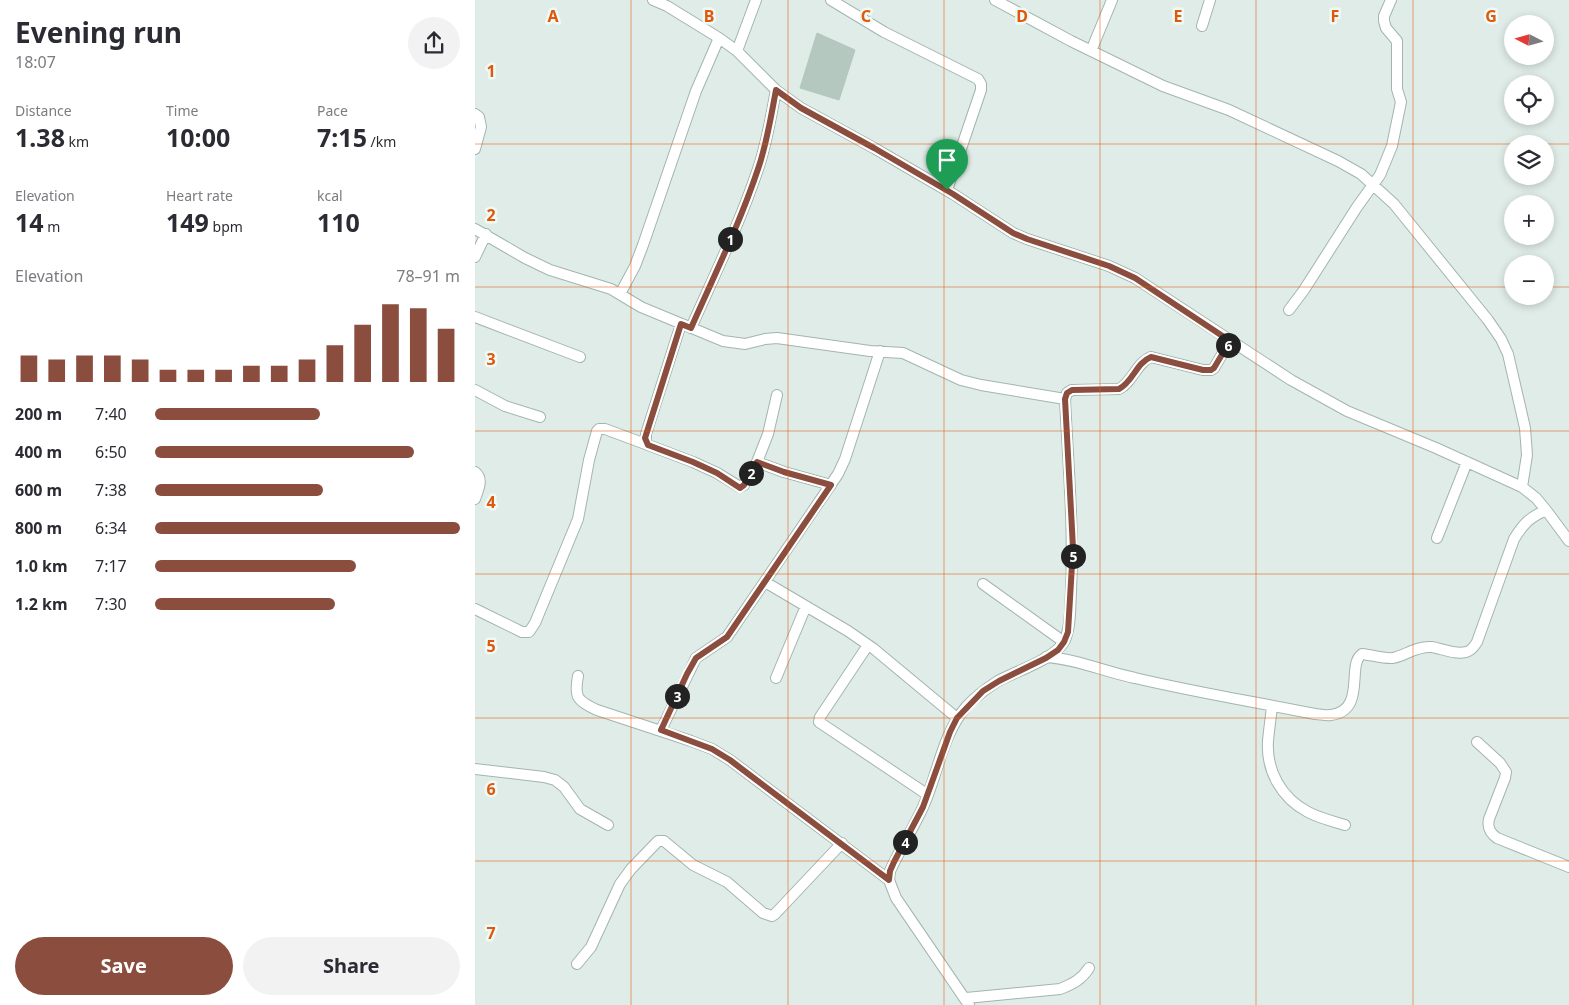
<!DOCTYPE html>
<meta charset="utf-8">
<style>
body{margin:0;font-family:"Noto Sans",sans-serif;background:#f2f2f3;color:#2b2b33;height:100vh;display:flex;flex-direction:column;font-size:19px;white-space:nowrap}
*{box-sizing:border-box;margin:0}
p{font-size:16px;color:#7c7c81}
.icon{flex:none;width:28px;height:28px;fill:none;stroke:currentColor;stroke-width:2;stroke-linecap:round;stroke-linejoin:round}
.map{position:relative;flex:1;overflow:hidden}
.details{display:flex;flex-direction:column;background:#fff;width:475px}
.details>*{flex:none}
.needle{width:32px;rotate:276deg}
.tools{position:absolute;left:1029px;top:15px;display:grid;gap:10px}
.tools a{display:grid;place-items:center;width:50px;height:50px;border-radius:50%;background:#fff;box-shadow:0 2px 8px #0003;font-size:25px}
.pin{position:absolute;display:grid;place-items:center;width:42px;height:42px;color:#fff;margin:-51px -21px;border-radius:50% 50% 50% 0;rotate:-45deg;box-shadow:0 0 5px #0007}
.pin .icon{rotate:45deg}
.km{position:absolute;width:25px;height:25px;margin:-12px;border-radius:50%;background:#222;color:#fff;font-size:14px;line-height:25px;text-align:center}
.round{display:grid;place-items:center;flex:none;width:52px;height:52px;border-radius:26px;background:#f2f2f3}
.head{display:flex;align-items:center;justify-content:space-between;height:85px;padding:0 15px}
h1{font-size:28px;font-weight:700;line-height:38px}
.figures{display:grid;grid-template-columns:repeat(3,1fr);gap:8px;height:85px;padding:5px 15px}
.figures div{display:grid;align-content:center}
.figures b{font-size:25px;font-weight:700}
.figures small{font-size:14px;font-weight:400}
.figures p{font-size:14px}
.chart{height:140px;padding:10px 15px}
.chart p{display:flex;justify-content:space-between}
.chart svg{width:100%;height:90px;margin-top:5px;stroke:#8a4d3e;stroke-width:6}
.button{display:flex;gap:10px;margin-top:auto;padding:10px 15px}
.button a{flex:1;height:58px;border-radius:30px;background:#8a4d3e;color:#fff;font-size:20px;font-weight:700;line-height:58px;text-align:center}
.button a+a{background:#f2f2f3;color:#2b2b33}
ul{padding:0 15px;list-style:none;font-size:16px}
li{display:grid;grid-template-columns:80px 60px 1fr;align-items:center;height:38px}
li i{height:12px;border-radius:6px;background:#8a4d3e}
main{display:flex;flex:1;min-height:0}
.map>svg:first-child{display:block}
.building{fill:#b5c8c0;stroke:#b2c7be}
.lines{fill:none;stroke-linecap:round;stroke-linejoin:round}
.street-casing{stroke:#a2b5ae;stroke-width:12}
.street{stroke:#fff;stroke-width:10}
.route-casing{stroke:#fff;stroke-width:10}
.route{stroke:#8a4d3e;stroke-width:6}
.grid{fill:none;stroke:#de580e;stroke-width:1;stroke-opacity:0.55}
.grid-label{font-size:16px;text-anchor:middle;font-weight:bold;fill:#de580e;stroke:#f1f9f5;stroke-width:5;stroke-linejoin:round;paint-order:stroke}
</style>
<main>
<section class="details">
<div class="head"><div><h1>Evening run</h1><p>18:07</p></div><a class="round"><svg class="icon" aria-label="share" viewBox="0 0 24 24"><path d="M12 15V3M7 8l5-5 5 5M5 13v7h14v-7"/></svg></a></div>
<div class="figures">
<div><p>Distance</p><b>1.38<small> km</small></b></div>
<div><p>Time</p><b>10:00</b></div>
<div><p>Pace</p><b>7:15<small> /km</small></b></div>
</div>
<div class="figures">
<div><p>Elevation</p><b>14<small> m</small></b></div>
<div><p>Heart rate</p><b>149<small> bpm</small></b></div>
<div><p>kcal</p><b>110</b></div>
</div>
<div class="chart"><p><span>Elevation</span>78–91 m</p>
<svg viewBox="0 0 160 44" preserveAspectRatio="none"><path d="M5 44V31M15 44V33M25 44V31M35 44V31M45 44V33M55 44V38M65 44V38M75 44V38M85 44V36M95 44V36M105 44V33M115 44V26M125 44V16M135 44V6M145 44V8M155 44V18"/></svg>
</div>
<ul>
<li><b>200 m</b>7:40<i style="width:54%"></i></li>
<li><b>400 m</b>6:50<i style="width:85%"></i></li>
<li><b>600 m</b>7:38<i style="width:55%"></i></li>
<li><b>800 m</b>6:34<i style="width:100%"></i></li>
<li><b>1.0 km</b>7:17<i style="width:66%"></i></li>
<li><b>1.2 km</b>7:30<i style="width:59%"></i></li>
</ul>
<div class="button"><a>Save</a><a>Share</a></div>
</section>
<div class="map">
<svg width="1094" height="1005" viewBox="0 0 1094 1005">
<rect width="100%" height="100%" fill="#e0ece7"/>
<path class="building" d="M342,33L380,50L364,100L325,88Z"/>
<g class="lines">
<g class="street-casing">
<path id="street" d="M178,0L192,6L244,38L262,51L301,90L326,108L399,148L478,194L538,233L552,239L634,266L660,278L816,380L872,411L961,448L1047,487L1061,498L1071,510L1094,541
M356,0L409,32L503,79L506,84V90L472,190
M520,0L596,41L688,86L754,110L863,161L886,174L919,204L1013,320L1026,339L1033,354L1050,428L1052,455L1047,487
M727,26L735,0
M262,51L281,0
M616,51L637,0
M0,114L4,117L6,127L0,149
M0,229L50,258L75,270L136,289L166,307L248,341L270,344L290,339L302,338L395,351L428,353L486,380L506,385L590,399
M0,257L11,234
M145,294L160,266L168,245L221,91L244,38
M814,310L829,290L882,207L905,175L917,146L926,102L922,89V41L911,28L909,21V16L916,0
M0,317L105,357
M206,324L171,434V442L173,445L218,462L242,473L265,487L269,485L282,462L309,472L356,485
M216,328C239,276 265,223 283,169C292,143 296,116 301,90
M0,390L30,406L65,417
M282,462L293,434L302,395
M0,472C9,479 3,490 0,499
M962,538L992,462
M290,582L373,631L399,649L482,718
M508,584L589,642
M0,609L47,632H54L60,623L103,519L114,460L122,431L124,429H130L173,445
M393,645L345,717L344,722L453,795
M571,657C602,659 630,672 660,678C719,692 780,702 840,714C845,714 851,716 856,715C892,710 871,665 887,654C897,655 909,659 918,658C931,655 942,646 956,647C966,648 980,655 991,652C996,651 999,647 1002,642L1039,539C1049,523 1054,518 1071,510
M103,676C99,697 102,701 122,710L216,741L237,749L255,760L414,880
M301,678L331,606
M797,706C796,717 794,729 793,741C791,770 806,798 833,812C844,818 857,821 870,825
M186,730L221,658L252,637L363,474L370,459L405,351
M1002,742L1025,763L1031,772L1030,778L1014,819C1012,828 1015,833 1022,838L1094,867
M0,769L69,777L80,780L89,787L105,809L133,825
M102,964L116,947L145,884L156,869L183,841H189L218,865L252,882L288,913L297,916L300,914L367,843
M491,998L585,989C598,984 607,979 614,968
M494,1005L421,898L414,880L415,871C425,849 438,829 448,807C463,774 467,735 491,707C500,697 512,688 523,681C541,671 581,659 590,640C596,625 595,607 596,592C599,527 593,463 590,399L592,393L597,390L644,389C658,382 661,363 676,357L728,370H736L739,368L755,341"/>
</g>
<use href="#street" class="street"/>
</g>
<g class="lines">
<g class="route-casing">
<path id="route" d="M301,90L326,108L399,148L478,194L538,233L552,239L634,266L660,278L755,341L739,368L736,370H728L676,357C661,363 658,382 644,389L597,390L592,393L590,399L598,548L593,632L589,642L583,650L571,658L524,681L508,691L482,718L475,732L448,807L419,862L415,871L414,880L255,760L237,749L186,730L212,674L221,658L252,637L356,485L309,472L282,462L269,485L265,488L242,473L218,462L173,445L170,438L206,324L216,328C239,276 265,223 283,169C292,143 296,116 301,90Z"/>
</g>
<use href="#route" class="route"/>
</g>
<path class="grid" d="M156,0V1005M313,0V1005M469,0V1005M625,0V1005M781,0V1005M938,0V1005M0,144H1094M0,287H1038M1070,287H1094M0,431H1094M0,574H1094M0,718H1094M0,861H1094"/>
<g class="grid-label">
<text x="78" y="22">A</text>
<text x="234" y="22">B</text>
<text x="391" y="22">C</text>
<text x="547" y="22">D</text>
<text x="703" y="22">E</text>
<text x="860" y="22">F</text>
<text x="1016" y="22">G</text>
<text x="16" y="77">1</text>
<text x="16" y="221">2</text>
<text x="16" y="365">3</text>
<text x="16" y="508">4</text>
<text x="16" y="652">5</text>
<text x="16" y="795">6</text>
<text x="16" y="939">7</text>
</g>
</svg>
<div class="tools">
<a><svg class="needle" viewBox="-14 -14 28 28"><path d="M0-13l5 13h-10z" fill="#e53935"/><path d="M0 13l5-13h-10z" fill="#7c7c81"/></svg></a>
<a><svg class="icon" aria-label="locate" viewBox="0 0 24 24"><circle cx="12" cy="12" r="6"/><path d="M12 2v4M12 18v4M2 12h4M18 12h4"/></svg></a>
<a><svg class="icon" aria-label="layers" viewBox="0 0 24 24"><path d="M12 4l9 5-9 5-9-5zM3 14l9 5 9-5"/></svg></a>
<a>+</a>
<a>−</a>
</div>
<div class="pin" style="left:472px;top:190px;background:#1e9e55"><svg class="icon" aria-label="arrive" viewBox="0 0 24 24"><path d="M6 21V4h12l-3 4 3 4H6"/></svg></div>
<b class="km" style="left:255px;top:239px">1</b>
<b class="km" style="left:276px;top:473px">2</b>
<b class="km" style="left:202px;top:696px">3</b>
<b class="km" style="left:430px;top:842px">4</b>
<b class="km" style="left:598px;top:556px">5</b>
<b class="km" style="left:753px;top:345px">6</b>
</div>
</main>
